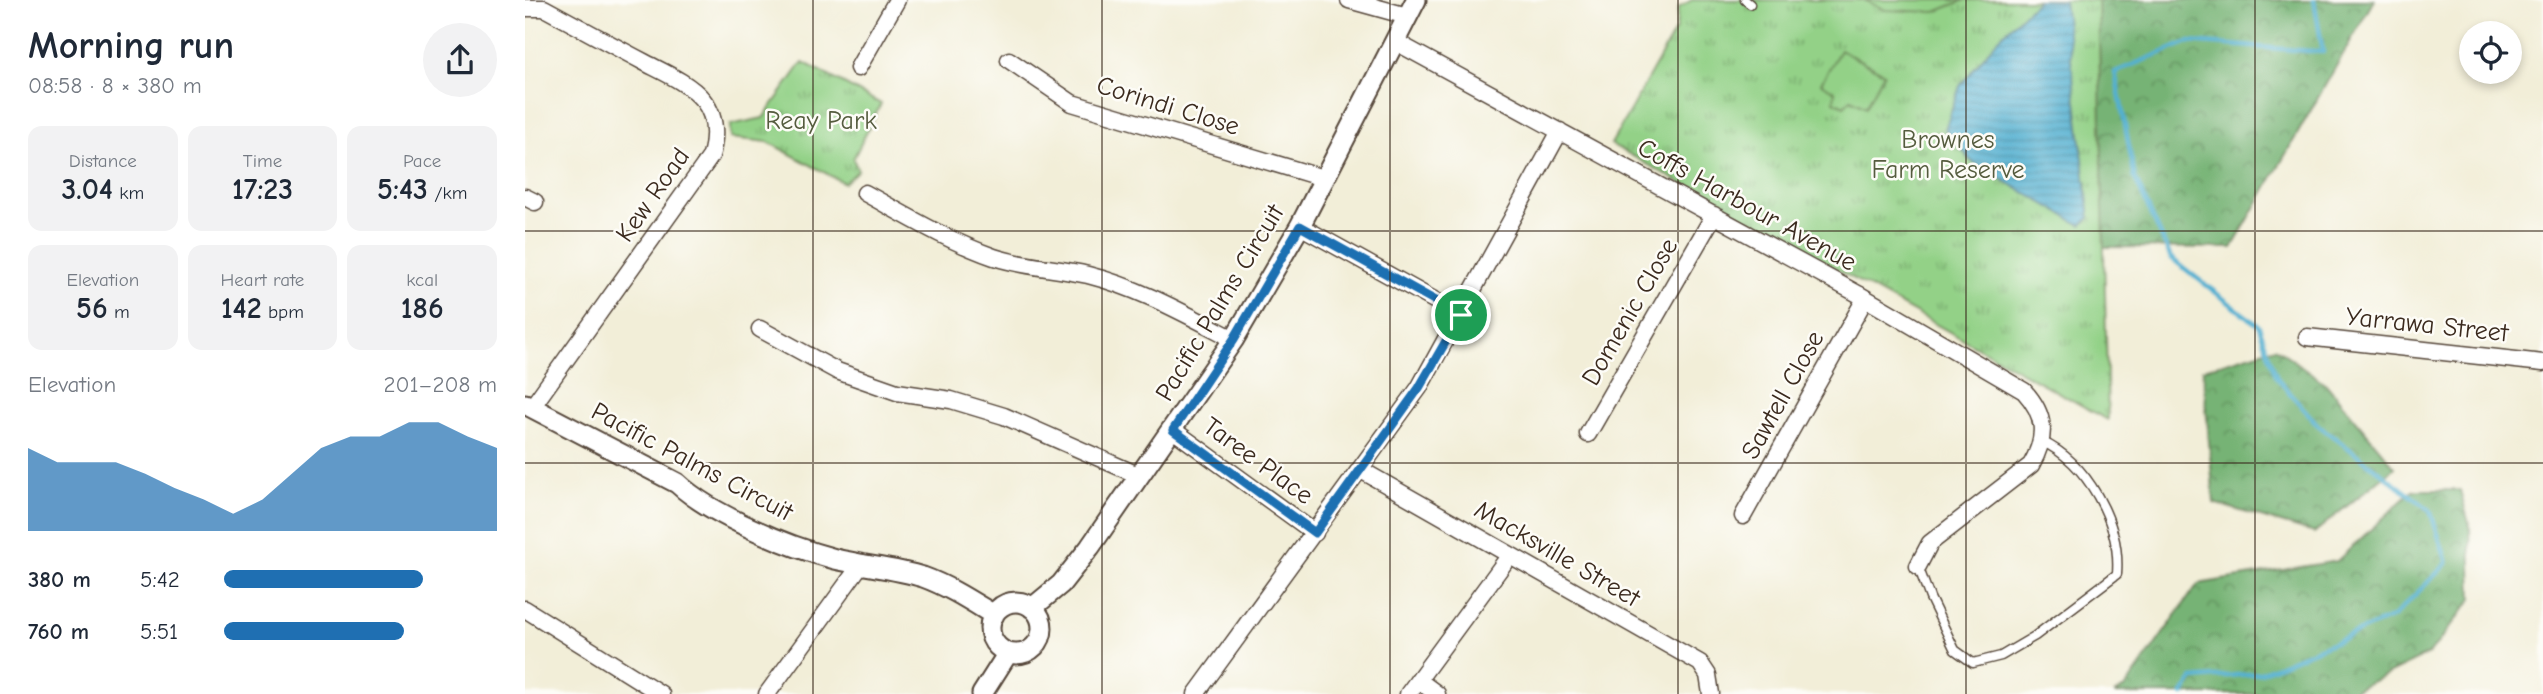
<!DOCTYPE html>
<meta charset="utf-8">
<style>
body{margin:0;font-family:"Comic Neue",sans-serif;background:#f2f2f3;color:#1f2937;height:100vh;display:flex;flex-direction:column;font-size:26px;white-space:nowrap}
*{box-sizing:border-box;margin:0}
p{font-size:23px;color:#747a83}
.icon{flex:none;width:38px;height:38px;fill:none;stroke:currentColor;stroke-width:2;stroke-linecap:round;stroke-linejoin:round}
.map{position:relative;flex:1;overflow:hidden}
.panel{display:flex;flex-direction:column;background:#fff;width:525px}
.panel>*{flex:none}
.tools{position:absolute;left:1934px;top:21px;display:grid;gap:14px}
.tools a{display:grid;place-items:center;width:63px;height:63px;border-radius:50%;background:#fff;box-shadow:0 4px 10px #0003;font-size:35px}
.pin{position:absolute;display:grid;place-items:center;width:60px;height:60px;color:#fff;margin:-30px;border:4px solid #fff;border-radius:50%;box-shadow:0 2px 7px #0007}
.round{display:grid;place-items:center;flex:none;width:74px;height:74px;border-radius:37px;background:#f2f2f3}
.summary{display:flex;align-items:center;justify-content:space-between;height:119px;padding:0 28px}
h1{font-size:38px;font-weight:700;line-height:52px}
.metrics{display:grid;grid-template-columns:repeat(3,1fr);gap:10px;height:119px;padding:7px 28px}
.metrics div{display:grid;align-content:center;border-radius:14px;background:#f2f2f3;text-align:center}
.metrics b{font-size:30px;font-weight:700}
.metrics small{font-size:19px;font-weight:400}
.metrics p{font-size:19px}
.chart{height:196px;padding:14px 28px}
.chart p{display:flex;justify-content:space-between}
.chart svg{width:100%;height:126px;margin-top:7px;fill:#1f6fb2;opacity:.7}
ul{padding:0 28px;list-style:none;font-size:23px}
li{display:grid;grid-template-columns:112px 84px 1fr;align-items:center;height:52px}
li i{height:18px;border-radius:9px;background:#1f6fb2}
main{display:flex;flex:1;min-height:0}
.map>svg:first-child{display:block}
.forest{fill:url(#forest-crowns);stroke:#586e49;stroke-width:2}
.park{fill:url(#park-tufts);stroke:#677e52;stroke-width:2}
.pitch{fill:#93d187;stroke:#677e52;stroke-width:2}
.water{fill:url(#water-rules);stroke:#476d78;stroke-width:2}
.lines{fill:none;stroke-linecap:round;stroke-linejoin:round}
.stream{stroke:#53b0d1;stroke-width:4.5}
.service-casing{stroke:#56473a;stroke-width:11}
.minor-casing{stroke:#56473a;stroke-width:19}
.tertiary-casing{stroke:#56473a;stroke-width:23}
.service{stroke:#fff;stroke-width:8}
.minor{stroke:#fff;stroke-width:16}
.tertiary{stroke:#fff;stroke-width:19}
.route-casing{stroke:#fff;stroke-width:14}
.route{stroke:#1f6fb2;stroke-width:9}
.grid{fill:none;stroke:#3b2a1e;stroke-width:2;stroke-opacity:0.55}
.labels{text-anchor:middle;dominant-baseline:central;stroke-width:5;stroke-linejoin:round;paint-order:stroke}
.street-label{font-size:26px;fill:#3b2a1e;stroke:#fdfcf7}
.park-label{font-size:26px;fill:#555c3e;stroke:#fdfcf7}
</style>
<main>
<section class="panel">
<div class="summary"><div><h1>Morning run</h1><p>08:58 · 8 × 380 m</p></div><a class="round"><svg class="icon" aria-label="share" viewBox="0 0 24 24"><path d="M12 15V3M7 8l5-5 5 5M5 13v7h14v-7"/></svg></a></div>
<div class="metrics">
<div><p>Distance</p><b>3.04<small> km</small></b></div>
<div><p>Time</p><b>17:23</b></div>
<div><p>Pace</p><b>5:43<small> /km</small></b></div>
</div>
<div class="metrics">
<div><p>Elevation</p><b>56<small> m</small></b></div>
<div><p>Heart rate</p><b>142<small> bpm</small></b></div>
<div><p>kcal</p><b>186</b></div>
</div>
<div class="chart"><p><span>Elevation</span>201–208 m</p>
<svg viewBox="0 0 160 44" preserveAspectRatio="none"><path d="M0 44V15L10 20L20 20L30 20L40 24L50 29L60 33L70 38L80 33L90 24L100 15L110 11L120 11L130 6L140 6L150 11L160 15V44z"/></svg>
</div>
<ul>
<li><b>380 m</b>5:42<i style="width:73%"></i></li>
<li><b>760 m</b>5:51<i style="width:66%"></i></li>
</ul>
</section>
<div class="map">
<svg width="2018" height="694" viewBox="0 0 2018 694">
<defs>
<pattern id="forest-crowns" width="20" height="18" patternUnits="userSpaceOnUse" patternTransform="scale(1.75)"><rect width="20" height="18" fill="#76b374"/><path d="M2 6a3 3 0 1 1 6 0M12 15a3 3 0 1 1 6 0" fill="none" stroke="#62925f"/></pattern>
<pattern id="park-tufts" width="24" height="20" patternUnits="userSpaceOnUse" patternTransform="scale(1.75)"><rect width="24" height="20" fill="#93d187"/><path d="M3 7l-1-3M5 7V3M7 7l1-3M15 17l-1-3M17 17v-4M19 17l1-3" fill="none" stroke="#79aa6e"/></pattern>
<pattern id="water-rules" width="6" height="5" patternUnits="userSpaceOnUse" patternTransform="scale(1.75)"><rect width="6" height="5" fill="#53b0d1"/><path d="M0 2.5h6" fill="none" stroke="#468fa9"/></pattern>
</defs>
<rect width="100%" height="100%" fill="#fdfcf7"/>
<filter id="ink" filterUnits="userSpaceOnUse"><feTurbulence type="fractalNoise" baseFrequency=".0143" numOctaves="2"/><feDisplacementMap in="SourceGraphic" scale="14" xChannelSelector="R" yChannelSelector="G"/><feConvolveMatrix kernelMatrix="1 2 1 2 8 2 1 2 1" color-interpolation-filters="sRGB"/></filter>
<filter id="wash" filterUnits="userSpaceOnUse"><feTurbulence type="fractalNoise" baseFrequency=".00686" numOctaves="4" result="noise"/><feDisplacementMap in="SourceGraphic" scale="28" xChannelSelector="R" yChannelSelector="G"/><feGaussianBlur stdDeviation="1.57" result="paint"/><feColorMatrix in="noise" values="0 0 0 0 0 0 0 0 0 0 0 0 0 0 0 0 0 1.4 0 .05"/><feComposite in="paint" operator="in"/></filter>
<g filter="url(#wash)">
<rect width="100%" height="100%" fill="#f2eed8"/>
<path class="forest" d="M1573,0H1849L1707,248L1579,247Z
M1750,347L1801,384L1870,467L1789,533L1689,503L1678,369Z
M1888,490H1935L1945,527L1947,599L1904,654L1821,694H1589L1600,688L1673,584L1812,561Z"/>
<path class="park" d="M1167,0H1573L1583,420L1086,144L1151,29L1153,8Z
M278,62L356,104L328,159L333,170L319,183L243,142L205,138V125L238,118Z"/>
<path class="pitch" d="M1339,0H1440L1410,12L1360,10Z
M1315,50L1359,73L1341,107L1326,99L1319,106L1309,101L1310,91L1296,83Z"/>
<path class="water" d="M1513,0L1539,1L1565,218L1556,225L1447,162L1420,129L1435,86L1472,40Z"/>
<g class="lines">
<path class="stream" d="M1658,694L1668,679L1736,673L1868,617L1922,563L1905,510L1793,425L1752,378L1734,326L1646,258L1610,178L1590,72L1663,42L1798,52L1789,0"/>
</g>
</g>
<g filter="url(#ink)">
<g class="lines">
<g class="service-casing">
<path id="service" d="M1220,0L1225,4
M1393,566L1405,598L1430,650L1448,663L1476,656L1510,636L1592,574C1596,523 1562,462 1516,441"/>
</g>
<g class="minor-casing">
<path id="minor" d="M824,0L882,16
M0,8H19C52,26 85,44 119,62C138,72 164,83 178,100C191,116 191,137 186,156L7,407
M869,41L1333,294L1499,391C1521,415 1522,437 1506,465L1405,543L1393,566
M484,60L547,103L798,178
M333,68L372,0
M340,193C382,216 423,241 469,257C499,267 532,268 563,275C615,288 662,315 709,339
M0,197L10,202
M775,226L936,315
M235,329L312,371L372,392L426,400L479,416L615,476
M1782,337L2018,363
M648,430L790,533
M1063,434L1189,215
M836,470L1175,663L1183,675L1186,694
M1218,516L1340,299
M0,609L136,694
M893,680L912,694
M242,694L337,563
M671,694L894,388L1035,131
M883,694L985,555"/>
</g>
<g class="tertiary-casing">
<path id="tertiary" d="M0,404L152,483C186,515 264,547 310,559C339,566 369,568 398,577C423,586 446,601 469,615
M465 628a26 26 0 1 1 52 0a26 26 0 1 1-52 0Z
M507,608L536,584L565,547L709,339L775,226L891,0
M457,694L483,653"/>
</g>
<use href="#service" class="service"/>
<use href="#minor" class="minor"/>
<use href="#tertiary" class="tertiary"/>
</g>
</g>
<g class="lines" filter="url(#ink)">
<g class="route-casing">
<path id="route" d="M775,226L936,315L894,388L790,533L648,430L709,339Z"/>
</g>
<use href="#route" class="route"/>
</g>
<path class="grid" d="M288,0V694M577,0V694M865,0V694M1153,0V694M1441,0V694M1730,0V694M0,231H2018M0,463H2018"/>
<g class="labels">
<g class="street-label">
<text transform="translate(643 106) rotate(17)">Corindi Close</text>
<text transform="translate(128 195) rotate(-55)">Kew Road</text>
<text transform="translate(1222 205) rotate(29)">Coffs Harbour Avenue</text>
<text transform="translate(695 303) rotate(-59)">Pacific Palms Circuit</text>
<text transform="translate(1105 312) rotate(-60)">Domenic Close</text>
<text transform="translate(1902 325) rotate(6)">Yarrawa Street</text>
<text transform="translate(1258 395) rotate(-61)">Sawtell Close</text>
<text transform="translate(733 461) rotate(36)">Taree Place</text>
<text transform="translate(167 462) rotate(28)">Pacific Palms Circuit</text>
<text transform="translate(1032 554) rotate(30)">Macksville Street</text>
</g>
<g class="park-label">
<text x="296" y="121">Reay Park</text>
<text x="1423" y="140">Brownes<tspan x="1423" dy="30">Farm Reserve</tspan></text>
</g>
</g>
</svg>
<div class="tools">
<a><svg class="icon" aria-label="locate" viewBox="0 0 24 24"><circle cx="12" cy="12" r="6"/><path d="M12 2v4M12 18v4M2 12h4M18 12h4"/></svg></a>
</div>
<div class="pin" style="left:936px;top:315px;background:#1e9e55"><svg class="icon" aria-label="arrive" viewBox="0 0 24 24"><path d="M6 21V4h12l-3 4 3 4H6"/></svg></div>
</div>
</main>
